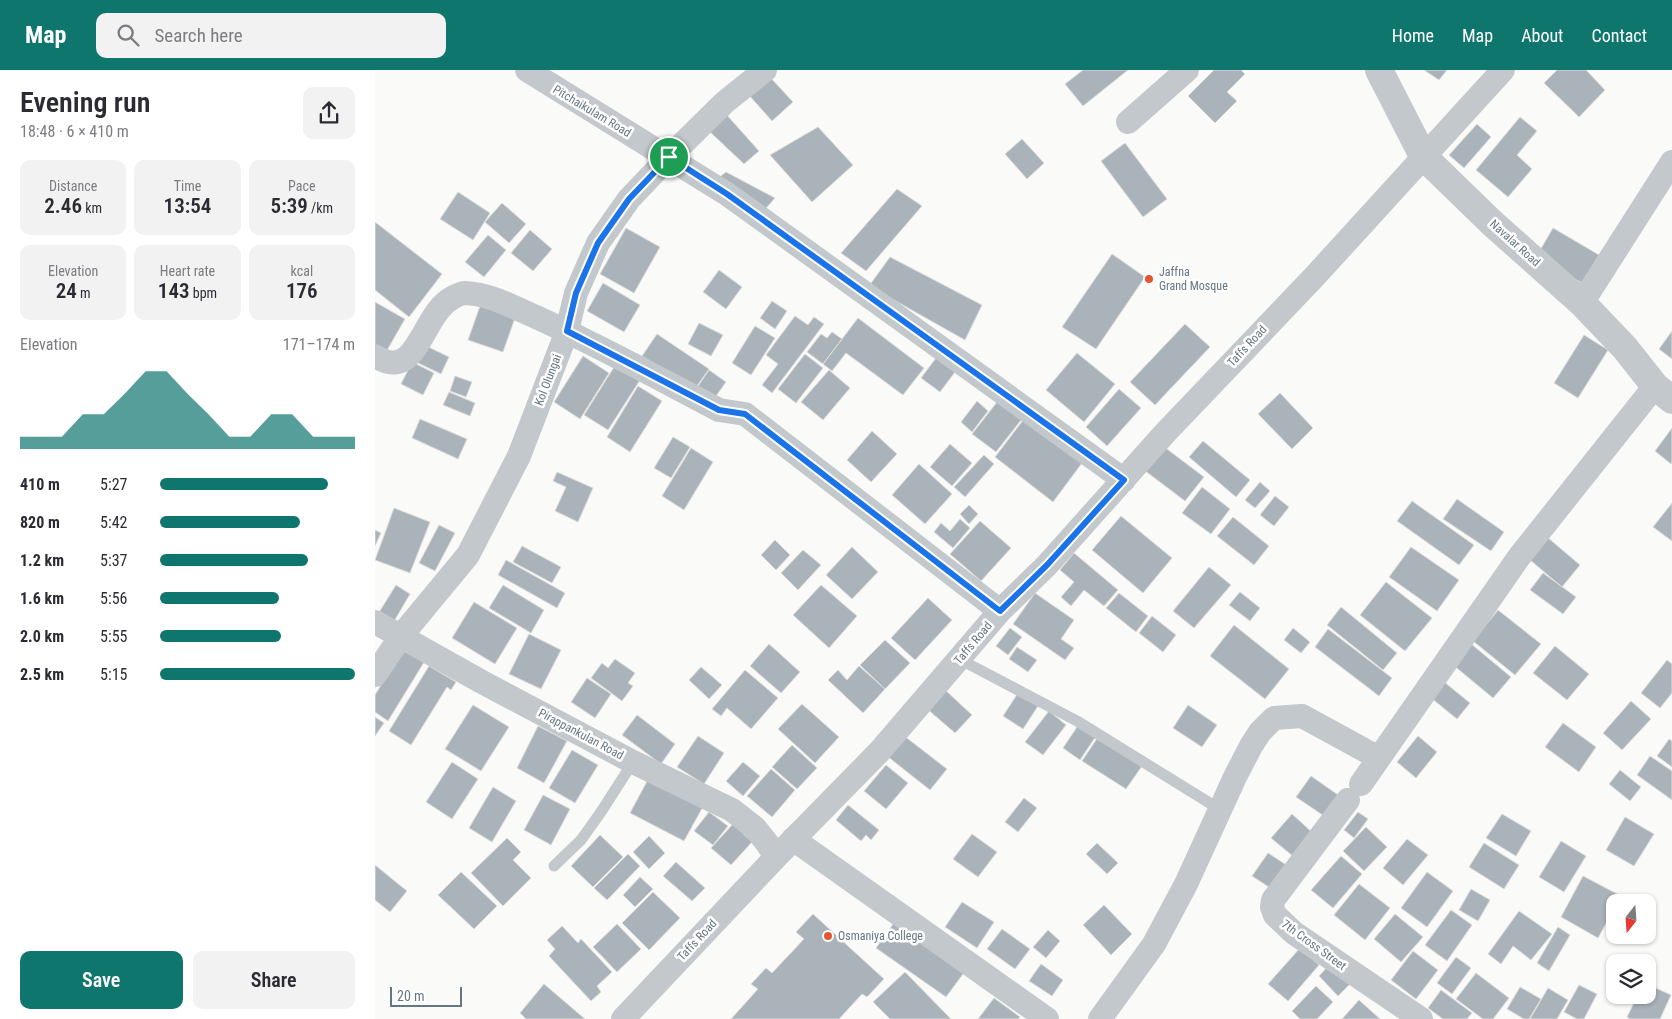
<!DOCTYPE html>
<meta charset="utf-8">
<style>
body{margin:0;font-family:"Roboto Condensed",sans-serif;background:#f2f2f3;color:#2b2b33;height:100vh;display:flex;flex-direction:column;font-size:19px;white-space:nowrap}
*{box-sizing:border-box;margin:0}
p{font-size:16px;color:#7c7c81}
.icon{flex:none;width:28px;height:28px;fill:none;stroke:currentColor;stroke-width:2;stroke-linecap:round;stroke-linejoin:round}
.map{position:relative;flex:1;overflow:hidden}
.panel{display:flex;flex-direction:column;background:#fff;width:375px}
.panel>*{flex:none}
.needle{width:32px;rotate:197deg}
.buttons{position:absolute;left:1231px;top:824px;display:grid;gap:10px}
.buttons a{display:grid;place-items:center;width:50px;height:50px;border-radius:10px;background:#fff;box-shadow:0 1px 4px #0004;font-size:25px}
.scale{position:absolute;left:15px;bottom:12px;width:72px;box-sizing:border-box;padding-left:5px;border:2px solid #657683;border-top:0;font-size:14px;line-height:18px;white-space:nowrap;color:#657683;-webkit-text-stroke:4px #fff;paint-order:stroke}
.pin{position:absolute;display:grid;place-items:center;width:42px;height:42px;color:#fff;margin:-21px;border:2px solid #fff;border-radius:50%;box-shadow:0 1px 5px #0007}
.round{display:grid;place-items:center;flex:none;width:52px;height:52px;border-radius:10px;background:#f2f2f3}
.headline{display:flex;align-items:center;justify-content:space-between;height:85px;padding:0 20px}
h1{font-size:28px;font-weight:600;line-height:38px}
.metrics{display:grid;grid-template-columns:repeat(3,1fr);gap:8px;height:85px;padding:5px 20px}
.metrics div{display:grid;align-content:center;border-radius:10px;background:#f2f2f3;text-align:center}
.metrics b{font-size:21px;font-weight:600}
.metrics small{font-size:14px;font-weight:400}
.metrics p{font-size:14px}
.chart{height:140px;padding:10px 20px}
.chart p{display:flex;justify-content:space-between}
.chart svg{width:100%;height:90px;margin-top:5px;fill:#0f766e;opacity:.7}
.button{display:flex;gap:10px;margin-top:auto;padding:10px 20px}
.button a{flex:1;height:58px;border-radius:10px;background:#0f766e;color:#fff;font-size:20px;font-weight:600;line-height:58px;text-align:center}
.button a+a{background:#f2f2f3;color:#2b2b33}
ul{padding:0 20px;list-style:none;font-size:16px}
li{display:grid;grid-template-columns:80px 60px 1fr;align-items:center;height:38px}
li i{height:12px;border-radius:6px;background:#0f766e}
header{display:flex;align-items:center;gap:30px;box-sizing:border-box;height:70px;padding:0 25px;background:#0f766e;color:#fff}
header strong{font-size:24px}
nav{display:flex;gap:28px;margin-inline-start:auto;font-size:18px}
.search{width:350px;height:45px;background:#f2f2f3;display:flex;align-items:center;gap:12px;box-sizing:border-box;padding:0 18px;border-radius:10px;color:#7c7c81;font-size:19px}
main{display:flex;flex:1;min-height:0}
.map>svg:first-child{display:block}
.building{fill:#aab3b9;stroke:#dcdcda}
.lines{fill:none;stroke-linecap:round;stroke-linejoin:round}
.service{stroke:#c3c8cc;stroke-width:11}
.minor{stroke:#c3c8cc;stroke-width:24}
.tertiary{stroke:#c3c8cc;stroke-width:28}
.route-casing{stroke:#fff;stroke-width:10}
.route{stroke:#1a73e8;stroke-width:6}
.poi-dot{fill:#e4572e;stroke:#fff;stroke-width:2}
.labels{text-anchor:middle;dominant-baseline:central;stroke-width:5;stroke-linejoin:round;paint-order:stroke}
.street-label{font-size:12px;fill:#657683;stroke:#fff}
.poi-label{font-size:12px;fill:#657683;stroke:#fff;text-anchor:start}
</style>
<header>
<strong>Map</strong>
<div class="search"><svg class="icon" aria-label="search" viewBox="0 0 24 24"><circle cx="10" cy="10" r="6"/><path d="M15 15l6 6"/></svg>Search here</div>
<nav><a>Home</a><a>Map</a><a>About</a><a>Contact</a></nav>
</header>
<main>
<section class="panel">
<div class="headline"><div><h1>Evening run</h1><p>18:48 · 6 × 410 m</p></div><a class="round"><svg class="icon" aria-label="share" viewBox="0 0 24 24"><path d="M12 15V3M7 8l5-5 5 5M5 13v7h14v-7"/></svg></a></div>
<div class="metrics">
<div><p>Distance</p><b>2.46<small> km</small></b></div>
<div><p>Time</p><b>13:54</b></div>
<div><p>Pace</p><b>5:39<small> /km</small></b></div>
</div>
<div class="metrics">
<div><p>Elevation</p><b>24<small> m</small></b></div>
<div><p>Heart rate</p><b>143<small> bpm</small></b></div>
<div><p>kcal</p><b>176</b></div>
</div>
<div class="chart"><p><span>Elevation</span>171–174 m</p>
<svg viewBox="0 0 160 44" preserveAspectRatio="none"><path d="M0 44V38L10 38L20 38L30 27L40 27L50 17L60 6L70 6L80 17L90 27L100 38L110 38L120 27L130 27L140 38L150 38L160 38V44z"/></svg>
</div>
<ul>
<li><b>410 m</b>5:27<i style="width:86%"></i></li>
<li><b>820 m</b>5:42<i style="width:72%"></i></li>
<li><b>1.2 km</b>5:37<i style="width:76%"></i></li>
<li><b>1.6 km</b>5:56<i style="width:61%"></i></li>
<li><b>2.0 km</b>5:55<i style="width:62%"></i></li>
<li><b>2.5 km</b>5:15<i style="width:100%"></i></li>
</ul>
<div class="button"><a>Save</a><a>Share</a></div>
</section>
<div class="map">
<svg width="1297" height="949" viewBox="0 0 1297 949">
<rect width="100%" height="100%" fill="#fafaf8"/>
<path class="building" d="M708,0H753L708,36L690,14Z
M839,0H866L870,4L852,22L862,31L840,53L813,26Z
M1049,0H1072L1064,10Z
M1182,0H1211L1230,20L1204,47L1169,13Z
M393,5L418,32L397,51L373,24Z
M350,43L384,81L369,94L333,60Z
M1145,47L1162,61L1142,85L1157,99L1133,127L1101,100Z
M1102,54L1116,67L1089,98L1074,85Z
M443,57L478,95L437,132L395,85Z
M647,69L669,93L652,109L630,84Z
M750,73L792,129L768,147L726,91Z
M351,102L400,128L385,145L337,113Z
M522,119L547,136L491,201L466,183Z
M83,122L115,143L98,170L65,149Z
M127,133L151,154L134,173L110,152Z
M0,152L67,204L34,247L0,220Z
M251,158L285,177L259,223L225,204Z
M1178,158L1224,185L1207,213L1161,187Z
M155,160L177,179L158,201L136,183Z
M113,165L131,180L109,207L90,192Z
M737,184L770,207L721,279L687,257Z
M515,187L607,235L590,270L494,216Z
M344,200L367,217L351,239L328,222Z
M228,213L265,235L249,262L212,241Z
M397,231L412,241L400,259L385,248Z
M0,232L30,249L11,282L0,276Z
M105,236L140,248L128,282L93,270Z
M420,246L433,255L439,247L449,254L397,323L387,315L403,294L391,285Z
M483,248L549,298L528,325L471,283L457,301L448,294Z
M324,253L348,265L336,286L313,274Z
M810,254L835,277L780,335L755,312Z
M380,256L400,268L376,305L357,293Z
M1297,261V289L1284,279Z
M457,262L467,269L448,294L432,282L446,264L452,268Z
M282,264L334,299L319,320L267,286Z
M1209,265L1233,280L1203,328L1179,313Z
M45,273L74,287L66,304L37,290Z
M702,283L740,314L709,352L671,320Z
M430,284L448,298L421,333L403,319Z
M564,284L583,298L565,322L546,308Z
M208,286L234,303L205,349L179,332Z
M37,292L59,303L48,325L26,314Z
M241,294L265,310L233,360L209,345Z
M334,300L351,312L336,333L319,322Z
M454,300L475,318L448,350L426,332Z
M80,306L97,312L91,327L75,321Z
M263,316L287,331L255,382L232,367Z
M744,319L766,338L732,376L711,357Z
M74,322L100,333L95,346L68,335Z
M905,323L938,358L917,379L883,344Z
M626,327L650,345L621,382L597,364Z
M602,331L613,341L597,362L586,352Z
M652,345L710,389L678,432L620,387Z
M45,349L92,369L83,389L37,368Z
M1297,358V392L1296,394L1280,381Z
M497,361L522,384L496,412L472,390Z
M298,367L315,377L296,408L279,398Z
M828,371L875,410L861,427L814,387Z
M575,374L597,393L577,416L555,397Z
M788,376L829,407L810,431L769,400Z
M316,378L338,392L309,440L287,426Z
M609,385L619,394L590,427L579,417Z
M544,394L577,424L550,454L517,425Z
M182,402L218,418L203,452L180,441L191,417L178,411Z
M885,412L895,421L880,438L870,430Z
M827,417L855,439L836,464L807,443Z
M900,426L914,437L899,456L885,445Z
M1082,429L1129,462L1116,481L1068,449Z
M1037,431L1099,475L1084,495L1022,451Z
M1297,433V471L1278,457Z
M594,435L603,444L594,454L585,444Z
M19,438L55,452L35,503L0,490Z
M746,446L797,488L768,523L717,480Z
M858,447L894,476L879,495L842,466Z
M585,449L595,458L578,478L559,462L566,453L575,461Z
M605,451L636,478L606,511L575,484Z
M64,455L80,463L60,501L44,493Z
M0,460L6,463L0,476Z
M1172,467L1205,495L1187,517L1154,489Z
M400,470L415,485L401,500L386,485Z
M147,476L186,497L177,513L138,492Z
M477,477L503,502L477,529L451,505Z
M1036,477L1084,510L1062,541L1014,507Z
M428,480L446,495L423,520L406,503Z
M699,483L743,520L729,536L709,520L696,536L686,527L699,512L685,500Z
M131,490L190,523L182,538L123,505Z
M834,497L856,515L819,558L798,541Z
M1168,503L1201,527L1188,544L1155,520Z
M1011,512L1057,548L1030,581L985,545Z
M21,515L35,524L18,553L3,544Z
M128,515L169,540L156,563L114,538Z
M446,515L482,546L454,578L418,545Z
M865,522L885,538L875,551L854,535Z
M660,523L699,550L686,569L699,578L690,590L638,554Z
M744,523L773,546L761,562L731,538Z
M553,528L577,550L540,590L516,568Z
M99,532L142,558L120,594L77,568Z
M966,537L1022,583L1008,600L952,555Z
M1123,540L1166,574L1140,605L1098,571Z
M777,546L801,565L788,582L764,563Z
M859,555L914,599L890,629L835,586Z
M635,558L647,567L633,585L621,576Z
M918,558L935,572L926,583L909,570Z
M953,559L1017,608L1004,626L940,577Z
M154,564L186,580L166,619L134,604Z
M510,570L535,593L510,619L485,595Z
M1095,573L1136,607L1118,628L1077,594Z
M394,574L425,602L406,623L375,596Z
M30,576L51,589L13,651L0,642V625Z
M1180,576L1214,604L1192,630L1158,603Z
M642,577L662,590L653,602L634,589Z
M240,589L260,603L253,613L258,616L247,631L216,608L227,593L233,598Z
M1292,590L1297,594V623L1285,638L1266,623Z
M54,596L81,612L76,620L72,617L36,675L14,661Z
M484,596L510,619L488,643L453,610L463,600L472,610Z
M326,597L347,615L334,629L314,610Z
M370,600L403,628L376,659L352,638L346,646L337,639Z
M212,608L236,624L220,648L196,632Z
M1068,611L1095,633L1082,649L1055,627Z
M568,618L597,645L580,663L550,637Z
M643,623L663,636L648,659L628,646Z
M1256,631L1276,649L1247,680L1228,663Z
M427,634L464,667L440,693L403,659Z
M98,635L134,657L106,701L70,679Z
M813,635L842,655L827,677L798,658Z
M674,641L691,655L668,685L650,672Z
M262,645L300,674L286,694L247,665Z
M0,647L9,653L0,666Z
M1188,653L1221,677L1204,702L1170,677Z
M704,654L721,666L705,690L688,678Z
M163,656L192,671L169,713L142,698Z
M528,665L572,699L555,720L512,686Z
M323,666L349,683L329,714L302,697Z
M1043,666L1062,682L1041,708L1022,692Z
M723,667L767,696L751,719L707,691Z
M1294,669L1297,671V697L1282,686Z
M417,675L442,698L422,719L397,697Z
M197,680L223,695L200,733L174,718Z
M1275,686L1297,701V730L1262,705Z
M77,692L103,709L77,749L51,732Z
M368,692L385,706L368,726L351,711Z
M511,695L533,713L511,739L489,721Z
M396,699L420,720L397,747L372,726Z
M1245,700L1266,717L1255,731L1234,714Z
M276,704L330,733L309,771L255,743Z
M936,706L966,727L952,748L921,727Z
M118,717L141,731L117,772L94,758Z
M168,725L195,739L176,775L149,760Z
M649,728L662,738L643,762L630,752Z
M473,735L504,760L496,770L491,765L486,771L461,750Z
M334,742L353,756L338,775L319,761Z
M983,742L993,749L979,768L969,760Z
M917,744L939,764L919,787L896,768Z
M1127,744L1156,761L1141,786L1111,768Z
M1250,747L1279,764L1259,796L1231,780Z
M358,754L377,772L356,795L336,778Z
M991,757L1012,777L989,801L968,781Z
M597,764L622,782L603,807L578,789Z
M225,765L248,787L218,817L196,796Z
M274,766L290,783L274,799L258,782Z
M132,768L146,782L138,790L156,808L128,836L96,803Z
M1032,769L1053,785L1028,815L1008,798Z
M1186,771L1211,786L1189,822L1164,807Z
M722,773L743,793L732,804L711,784Z
M1109,773L1144,795L1129,819L1094,797Z
M893,783L913,796L897,819L877,806Z
M253,784L265,796L232,830L219,818Z
M966,786L987,804L958,838L936,820Z
M301,792L330,818L317,831L288,806Z
M0,795L32,821L15,842L0,830Z
M86,802L122,836L99,859L63,825Z
M1052,802L1078,821L1052,857L1026,838Z
M1208,806L1246,826L1242,832H1240V837L1223,868L1186,847Z
M265,807L278,819L260,837L248,825Z
M984,814L1015,838L990,870L959,845Z
M1096,819L1115,830L1103,851L1084,840Z
M278,822L305,848L274,880L247,853Z
M587,832L619,852L602,878L570,857Z
M729,835L757,864L736,885L708,855Z
M1076,840L1097,855L1072,891L1050,875Z
M1144,841L1177,864L1156,890L1138,876L1126,894L1113,884Z
M438,844L509,909L492,927L487,924L464,949H356L383,919L376,914L391,898L397,903L429,869L421,862Z
M1020,844L1048,867L1026,892L999,869Z
M521,850L591,900L571,927L501,878Z
M242,854L266,879L242,902L218,877Z
M187,856L203,873L206,869L237,902L222,916L226,922L216,931L174,886L180,879L172,870Z
M1183,857L1195,865L1174,901L1162,893Z
M627,859L655,879L640,899L612,879Z
M673,860L685,871L671,888L658,877Z
M925,878L944,895L913,931L893,914Z
M1038,881L1063,900L1041,929L1016,910Z
M1081,887L1096,898L1077,924L1062,913Z
M666,894L688,910L677,926L654,911Z
M955,894L975,914L963,926L944,906Z
M530,902L576,949H515L498,932Z
M1101,903L1134,928L1118,949H1108L1081,929Z
M169,914L210,949H151L145,943Z
M1272,914L1296,925L1285,949H1255L1252,947L1263,925H1272Z
M1204,915L1222,924L1209,949H1202L1189,942Z
M941,916L958,932L942,949H925L917,941Z
M1145,917L1166,929L1154,949H1149L1132,939Z
M1173,918L1193,930L1182,949H1155Z
M1066,920L1097,943L1092,949H1068L1053,938Z
M619,928L645,947L643,949H603Z
M984,930L1005,949H967Z"/>
<g class="lines">
<path class="service" d="M584,589L702,651L846,740
M179,796L206,770L226,742L258,692"/>
<path class="minor" d="M152,0L352,124L749,410
M753,52L812,0
M1207,233L1297,92
M0,286C44,314 46,242 79,227C83,225 86,223 90,223C115,224 138,237 161,247C223,275 283,308 344,340L370,344L625,541
M0,552L107,612L258,692L357,740L380,758L392,773L401,787
M0,605L26,566L93,485L144,386L192,261L201,223L223,173L254,129L294,87L350,32L390,0
M986,714L1144,487L1280,316
M973,730L898,830L897,837L900,845L919,863L1046,949
M418,769L672,949
M248,949L401,787L504,682L625,541L672,495L791,362L940,206L1128,0
M725,949L779,874L811,814L860,707L876,676L885,662L899,648L927,646L1004,688"/>
<path class="tertiary" d="M1004,0L1048,86L1117,153L1207,233L1250,278L1280,316L1297,330"/>
</g>
<g class="lines">
<g class="route-casing">
<path id="route" d="M294,87L352,124L749,410L672,495L625,541L370,344L344,340L192,261L201,223L223,173L254,129Z"/>
</g>
<use href="#route" class="route"/>
</g>
<g class="poi-dot">
<circle cx="774" cy="209" r="5"/>
<circle cx="453" cy="866" r="5"/>
</g>
<g class="labels">
<g class="street-label">
<text transform="translate(217 41) rotate(31)">Pitchaikulam Road</text>
<text transform="translate(1140 173) rotate(42)">Navalar Road</text>
<text transform="translate(872 276) rotate(-47)">Taffs Road</text>
<text transform="translate(173 310) rotate(-69)">Kol Olungai</text>
<text transform="translate(598 573) rotate(-50)">Taffs Road</text>
<text transform="translate(206 664) rotate(28)">Pirappankulan Road</text>
<text transform="translate(322 870) rotate(-47)">Taffs Road</text>
<text transform="translate(939 875) rotate(36)">7th Cross Street</text>
</g>
<g class="poi-label">
<text x="784" y="202">Jaffna<tspan x="784" dy="14">Grand Mosque</tspan></text>
<text x="463" y="866">Osmaniya College</text>
</g>
</g>
</svg>
<div class="buttons">
<a><svg class="needle" viewBox="-14 -14 28 28"><path d="M0-13l5 13h-10z" fill="#e53935"/><path d="M0 13l5-13h-10z" fill="#7c7c81"/></svg></a>
<a><svg class="icon" aria-label="layers" viewBox="0 0 24 24"><path d="M12 4l9 5-9 5-9-5zM3 14l9 5 9-5"/></svg></a>
</div>
<div class="scale">20 m</div>
<div class="pin" style="left:294px;top:87px;background:#1e9e55"><svg class="icon" aria-label="arrive" viewBox="0 0 24 24"><path d="M6 21V4h12l-3 4 3 4H6"/></svg></div>
</div>
</main>
